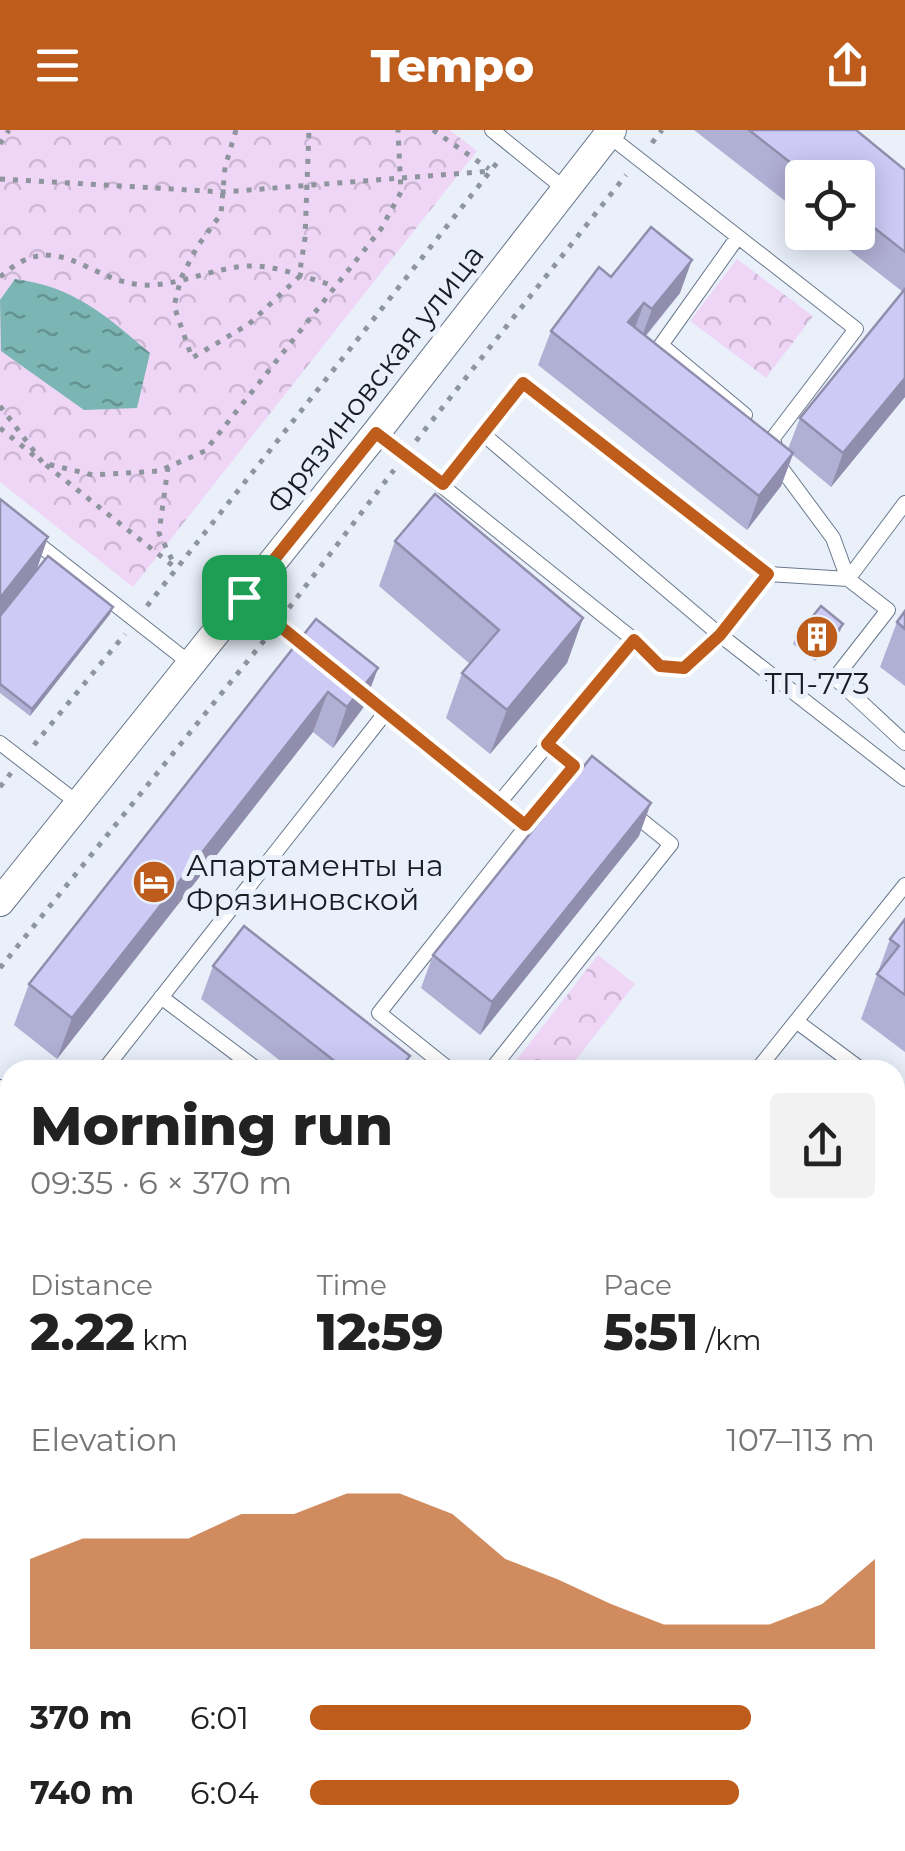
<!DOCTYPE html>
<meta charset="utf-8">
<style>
body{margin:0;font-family:Montserrat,sans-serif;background:#f2f2f2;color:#222;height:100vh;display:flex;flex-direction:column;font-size:38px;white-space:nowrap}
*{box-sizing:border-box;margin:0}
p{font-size:32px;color:#767676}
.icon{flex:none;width:55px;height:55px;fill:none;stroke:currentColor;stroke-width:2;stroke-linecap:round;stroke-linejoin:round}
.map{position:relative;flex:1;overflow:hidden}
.drawer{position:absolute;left:0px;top:930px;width:905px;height:792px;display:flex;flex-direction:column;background:#fff;border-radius:30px 30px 0 0;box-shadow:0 5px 25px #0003}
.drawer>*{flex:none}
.tools{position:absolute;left:785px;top:30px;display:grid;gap:20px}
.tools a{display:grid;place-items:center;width:90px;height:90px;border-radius:10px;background:#fff;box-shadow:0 5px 25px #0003;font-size:50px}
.pin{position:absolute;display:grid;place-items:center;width:85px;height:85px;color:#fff;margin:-42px;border-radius:20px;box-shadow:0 5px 15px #0006}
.round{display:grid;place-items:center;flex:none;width:105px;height:105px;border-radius:10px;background:#f2f2f2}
.headline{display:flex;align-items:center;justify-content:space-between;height:170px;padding:0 30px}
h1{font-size:55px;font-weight:800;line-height:75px}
.stats{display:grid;grid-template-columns:repeat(3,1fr);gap:15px;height:170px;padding:10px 30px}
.stats div{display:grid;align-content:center}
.stats b{font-size:50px;font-weight:800}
.stats small{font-size:28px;font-weight:400}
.stats p{font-size:28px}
.chart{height:280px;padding:20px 30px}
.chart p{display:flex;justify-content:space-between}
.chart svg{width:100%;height:180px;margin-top:10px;fill:#bd5c1b;opacity:.7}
ul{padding:0 30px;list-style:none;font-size:32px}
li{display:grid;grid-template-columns:160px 120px 1fr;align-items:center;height:75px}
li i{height:25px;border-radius:12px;background:#bd5c1b}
header{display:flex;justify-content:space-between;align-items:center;height:130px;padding:0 30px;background:#bd5c1b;color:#fff;font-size:45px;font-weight:800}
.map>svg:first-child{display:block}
.park{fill:url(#park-crowns)}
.water{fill:url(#water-ripples)}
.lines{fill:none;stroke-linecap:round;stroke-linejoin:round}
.lane-casing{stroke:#69788d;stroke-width:16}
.street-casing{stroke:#69788d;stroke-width:30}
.path{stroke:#8e959e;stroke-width:5;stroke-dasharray:5 8;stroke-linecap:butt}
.lane{stroke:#fff;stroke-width:14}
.street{stroke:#fff;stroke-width:28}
.wall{fill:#b0afd4}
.shaded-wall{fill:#908eac}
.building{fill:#cdcbf6;stroke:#908eac;stroke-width:2.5}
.route-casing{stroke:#fff;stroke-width:20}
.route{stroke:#bd5c1b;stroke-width:12}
.labels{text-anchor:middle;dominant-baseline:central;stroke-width:10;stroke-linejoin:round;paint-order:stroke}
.street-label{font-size:30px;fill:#171d25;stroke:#e9f0fa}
.poi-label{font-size:30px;fill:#171d25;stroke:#e9f0fa}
</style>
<header><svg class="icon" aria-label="menu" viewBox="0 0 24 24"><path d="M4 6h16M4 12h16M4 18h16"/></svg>Tempo<svg class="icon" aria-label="share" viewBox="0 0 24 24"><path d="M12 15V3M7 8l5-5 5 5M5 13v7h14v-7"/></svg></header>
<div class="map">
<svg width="905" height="1721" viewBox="0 0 905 1721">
<defs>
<pattern id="park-crowns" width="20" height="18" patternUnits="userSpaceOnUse" patternTransform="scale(2.5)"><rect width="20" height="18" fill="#efd6f7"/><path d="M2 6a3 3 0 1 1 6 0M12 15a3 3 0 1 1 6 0" fill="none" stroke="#ccb7d4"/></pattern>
<pattern id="water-ripples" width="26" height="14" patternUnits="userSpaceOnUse" patternTransform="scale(2.5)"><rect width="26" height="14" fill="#7bb5b4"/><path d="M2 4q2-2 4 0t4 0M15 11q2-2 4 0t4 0" fill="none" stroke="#649392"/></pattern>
</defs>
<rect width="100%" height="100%" fill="#e9f0fa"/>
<path class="park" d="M0,0H450L477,21L133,457L0,352Z
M737,129L813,186L766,248L690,191Z
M598,825L635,854L568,940H516L512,936Z"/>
<path class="water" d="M15,149C75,157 105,185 150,223L137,278L84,280L1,221L0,170Z"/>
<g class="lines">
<g class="lane-casing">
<path id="lane" d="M492,0L566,60
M737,108L661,215L745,285
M376,303L634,510L660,536L684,538L720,505L768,444L848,449L833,408L779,335L773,308L856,199L608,5
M483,304L720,505L905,649
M443,354L523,253L768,444
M905,373L848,449L888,480L835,548L905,613
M0,384L191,534
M244,467L310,520
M386,582L525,695
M0,613L79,674
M547,615L574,636
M499,673L634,510
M161,867L258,940
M796,891L862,940
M104,940L386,582L354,555
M450,940L379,883L574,636L595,653
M491,940L671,714L631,682
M757,940L905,755
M0,957L10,965
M895,989L905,976
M0,1202L10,1210
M895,1282L899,1297L895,1303
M0,1436L10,1444
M895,1450L905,1457
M895,1671L905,1659
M746,1712L757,1721
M124,1721L131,1712
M852,1721L860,1712"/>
</g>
<g class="street-casing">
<path id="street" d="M0,772L376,303L612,0"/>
</g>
<path class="path" d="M236,0L225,37L221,84L197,117L181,148L174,176L192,228L249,194L299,147L305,108L309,0
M433,0L489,39
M652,13L662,0
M0,14L9,0
M0,49L223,62L491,41
M0,147C57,95 87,152 144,155C175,157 218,136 251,136C277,135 309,149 335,156
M0,276L43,333L93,345L159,341L205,321L381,99L401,62L398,0
M0,298L37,328
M416,311L626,45
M46,335L177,439
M168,337L159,403L175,436
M147,476L500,29
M289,478L394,340
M34,615L125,504
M0,657L11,643
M0,838L267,507
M402,1712L414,1721"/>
<use href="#lane" class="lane"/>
<use href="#street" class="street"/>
</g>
<path class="wall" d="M694,0H856L905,40V267L831,357L793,325L781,356L747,400L538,235L551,201L611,147L680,163L646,206L788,319L800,288L903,162L826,102H858V48H802V84Z
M0,369L48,407L36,441L113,477L110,484L30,586L0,563Z
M395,411L583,488L567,533L490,624L446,588L462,543L470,534L379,456Z
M905,481V556L880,537L897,492Z
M316,489L378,538L363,578L333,618L313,602L57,929L14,895L29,854Z
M843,494L840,501L815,531L793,514L796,507Z
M639,706L480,905L421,858L433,825Z
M905,789V922L861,889L890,809Z
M213,836L404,940H292L201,869Z
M10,995V1102L0,1094V1007Z
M895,1037L905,1044V1180L896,1173L895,1175Z
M0,1207L10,1215V1365L3,1372L0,1370Z
M905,1301V1363L895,1355V1325Z
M0,1444L10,1452V1599L2,1608L0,1607Z
M431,1712H594L604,1721H442Z"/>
<path class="shaded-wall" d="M692,130L680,163L640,212L652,179Z
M644,173L632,206L628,192Z
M905,248V267L831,357L843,323Z
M793,323L781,356L747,400L759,366Z
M48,407L34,447L0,490V468Z
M113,477L110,484L30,586L32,579Z
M583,488L567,533L490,624L507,580Z
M843,494L840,501L815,531L818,525Z
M378,538L363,578L333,618L347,577Z
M328,562L313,602L57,929L72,888Z
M651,673L639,706L480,905L492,872Z
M905,1138V1149L895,1175V1156L898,1148Z
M10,1354V1365L3,1372Z
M10,1586V1599L2,1608Z"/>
<path class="building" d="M749,0H856L905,40V122L858,85V48H810Z
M651,97L692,130L652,179L644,173L628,192L793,323L759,366L551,201L599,137L611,147Z
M905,159V248L843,323L800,288Z
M435,364L583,488L507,580L462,543L499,500L395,411Z
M0,369L48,407L0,468Z
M48,426L113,477L32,579L0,554V486Z
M821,476L843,494L818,525L796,507Z
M905,481V499L897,492Z
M316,489L378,538L347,577L328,562L72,888L29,854Z
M592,626L651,673L492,872L433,825Z
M905,789V865L877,844L899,816L890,809Z
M244,796L410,926L398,940H346L213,836Z
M10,995V1049L0,1041V1007Z
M895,1037L905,1044V1138L898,1148L895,1145Z
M0,1207L10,1215V1325L0,1317Z
M0,1444L10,1452V1562L0,1554Z
M157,1712H228L238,1720L241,1716L248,1721H157L153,1718Z
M486,1712H594L604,1721H497Z"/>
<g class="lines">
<g class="route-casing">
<path id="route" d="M523,253L768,444L720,505L684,538L660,536L634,510L547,614L574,636L525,695L244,467L376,303L443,354Z"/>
</g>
<use href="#route" class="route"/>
</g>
<defs>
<g id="building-disc" transform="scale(2.25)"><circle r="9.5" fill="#bd5c1b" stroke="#e9f0fa"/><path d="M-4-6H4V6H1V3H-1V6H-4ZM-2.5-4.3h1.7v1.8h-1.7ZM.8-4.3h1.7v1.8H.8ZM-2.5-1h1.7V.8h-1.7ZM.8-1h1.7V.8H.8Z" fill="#fff"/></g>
<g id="hotel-disc" transform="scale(2.25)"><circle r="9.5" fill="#bd5c1b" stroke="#e9f0fa"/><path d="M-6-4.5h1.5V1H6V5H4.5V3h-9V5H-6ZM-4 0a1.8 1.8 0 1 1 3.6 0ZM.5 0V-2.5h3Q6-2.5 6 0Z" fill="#fff"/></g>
</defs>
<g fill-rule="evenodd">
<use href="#building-disc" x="817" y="507"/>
<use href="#hotel-disc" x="154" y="752"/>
</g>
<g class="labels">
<g class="street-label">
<text transform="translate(375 249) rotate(-52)">Фрязиновская улица</text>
</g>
<g class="poi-label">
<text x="817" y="553">ТП-773</text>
<text x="186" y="735" text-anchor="start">Апартаменты на<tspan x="186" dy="34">Фрязиновской</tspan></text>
</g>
</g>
</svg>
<div class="tools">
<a><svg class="icon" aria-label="locate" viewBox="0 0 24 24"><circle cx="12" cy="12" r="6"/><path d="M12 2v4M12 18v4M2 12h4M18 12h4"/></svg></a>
</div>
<div class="pin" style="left:244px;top:467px;background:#1e9e55"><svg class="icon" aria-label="arrive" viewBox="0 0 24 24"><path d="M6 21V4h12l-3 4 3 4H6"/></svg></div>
<section class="drawer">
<div class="headline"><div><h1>Morning run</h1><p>09:35 · 6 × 370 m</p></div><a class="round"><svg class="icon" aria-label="share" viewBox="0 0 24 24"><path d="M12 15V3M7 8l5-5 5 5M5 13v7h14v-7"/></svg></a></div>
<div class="stats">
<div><p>Distance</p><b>2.22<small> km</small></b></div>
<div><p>Time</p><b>12:59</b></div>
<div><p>Pace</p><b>5:51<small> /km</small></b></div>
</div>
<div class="chart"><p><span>Elevation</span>107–113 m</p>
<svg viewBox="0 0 160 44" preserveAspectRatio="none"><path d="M0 44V22L10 17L20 17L30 17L40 11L50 11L60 6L70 6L80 11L90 22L100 27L110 33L120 38L130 38L140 38L150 33L160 22V44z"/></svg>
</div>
<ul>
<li><b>370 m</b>6:01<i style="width:78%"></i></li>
<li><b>740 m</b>6:04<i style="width:76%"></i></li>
</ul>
</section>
</div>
